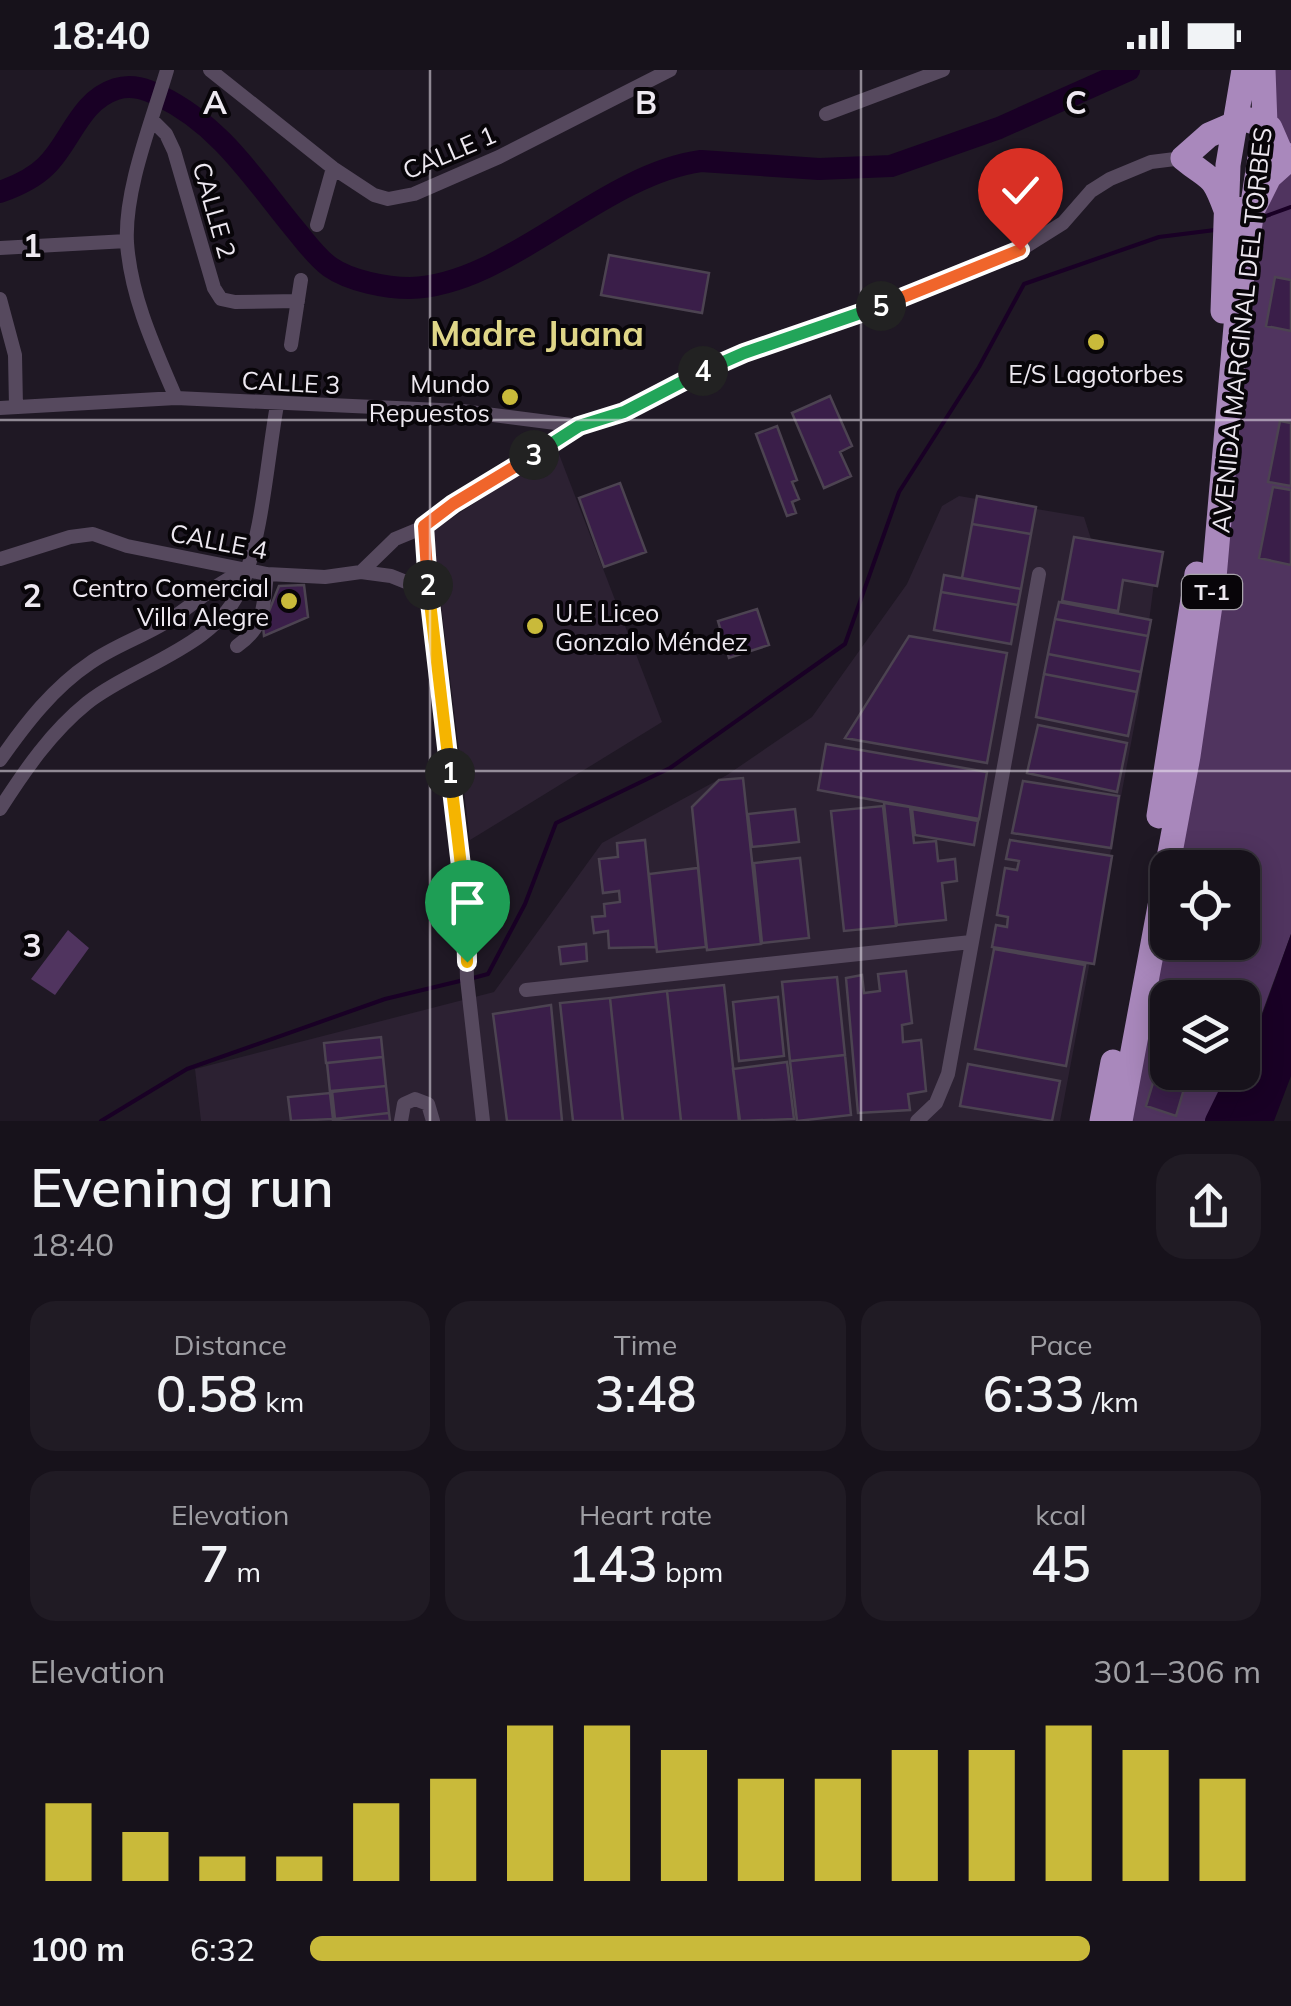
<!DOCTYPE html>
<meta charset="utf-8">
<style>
body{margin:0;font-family:Mulish,sans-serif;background:#201b24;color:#f1f3f6;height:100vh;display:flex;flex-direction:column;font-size:38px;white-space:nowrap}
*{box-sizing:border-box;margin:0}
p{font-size:32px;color:#9e9ea3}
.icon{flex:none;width:55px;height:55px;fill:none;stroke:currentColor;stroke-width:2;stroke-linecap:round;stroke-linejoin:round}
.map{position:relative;height:1051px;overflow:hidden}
.side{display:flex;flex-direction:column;background:#17121b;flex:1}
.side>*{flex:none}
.fabs{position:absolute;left:1150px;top:780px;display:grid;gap:20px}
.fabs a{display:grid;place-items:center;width:110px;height:110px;border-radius:20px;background:#17121b;box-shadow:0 5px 25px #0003,0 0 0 2px #36323a;font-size:50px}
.pin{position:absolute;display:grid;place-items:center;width:85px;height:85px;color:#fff;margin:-102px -42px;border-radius:50% 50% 50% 0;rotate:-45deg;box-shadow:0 0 10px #0007}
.pin .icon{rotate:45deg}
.km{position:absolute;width:50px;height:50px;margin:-25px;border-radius:50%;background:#222;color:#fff;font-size:28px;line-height:50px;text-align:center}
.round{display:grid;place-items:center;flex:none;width:105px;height:105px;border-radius:30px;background:#201b24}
.overview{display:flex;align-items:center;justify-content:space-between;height:170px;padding:0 30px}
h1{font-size:55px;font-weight:600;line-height:75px}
.metrics{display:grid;grid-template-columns:repeat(3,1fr);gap:15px;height:170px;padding:10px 30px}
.metrics div{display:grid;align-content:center;border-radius:25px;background:#201b24;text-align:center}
.metrics b{font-size:50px;font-weight:600}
.metrics small{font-size:28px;font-weight:400}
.metrics p{font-size:28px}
.chart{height:280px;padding:20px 30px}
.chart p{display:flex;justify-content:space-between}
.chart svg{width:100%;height:180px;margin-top:10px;stroke:#c9ba3a;stroke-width:6}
ul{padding:0 30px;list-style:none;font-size:32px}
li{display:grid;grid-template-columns:160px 120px 1fr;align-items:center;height:75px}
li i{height:25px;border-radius:12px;background:#c9ba3a}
.status{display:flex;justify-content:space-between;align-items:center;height:70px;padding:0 50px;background:#17121b;direction:ltr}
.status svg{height:28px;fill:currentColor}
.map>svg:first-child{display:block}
.built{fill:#2c2132}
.green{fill:#50345f;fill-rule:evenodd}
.water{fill:#190025}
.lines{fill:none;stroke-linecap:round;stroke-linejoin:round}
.stream{stroke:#190025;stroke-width:4}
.river{stroke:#190025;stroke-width:22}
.building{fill:#3a1e49;stroke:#4c4351;stroke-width:2.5}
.street{stroke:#56495e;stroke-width:14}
.highway{stroke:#a988bc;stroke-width:25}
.split-1-casing{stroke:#fff;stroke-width:20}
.split-2-casing{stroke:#fff;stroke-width:20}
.split-3-casing{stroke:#fff;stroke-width:20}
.split-4-casing{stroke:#fff;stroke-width:20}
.split-5-casing{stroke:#fff;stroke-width:20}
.split-6-casing{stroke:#fff;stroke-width:20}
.split-1{stroke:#f5b400;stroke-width:12}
.split-2{stroke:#f5b400;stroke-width:12}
.split-3{stroke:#f0652b;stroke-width:12}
.split-4{stroke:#22a559;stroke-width:12}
.split-5{stroke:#22a559;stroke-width:12}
.split-6{stroke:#f0652b;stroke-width:12}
.grid{fill:none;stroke:#ede8f0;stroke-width:2.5;stroke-opacity:0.55}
.poi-dot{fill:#c9ba3a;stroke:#080509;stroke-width:4}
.labels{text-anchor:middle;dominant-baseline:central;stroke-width:8;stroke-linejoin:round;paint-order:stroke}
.shield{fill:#080509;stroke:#a8a4ab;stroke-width:2.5}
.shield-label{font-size:22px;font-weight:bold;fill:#ede8f0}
.street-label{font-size:25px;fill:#ede8f0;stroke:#080509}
.poi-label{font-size:25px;fill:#ede8f0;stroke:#080509;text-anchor:end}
.district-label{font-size:35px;font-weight:bold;fill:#dfd688;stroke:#080509}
.grid-label{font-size:32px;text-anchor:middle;font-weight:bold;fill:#ede8f0;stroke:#080509;stroke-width:8;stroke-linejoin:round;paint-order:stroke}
</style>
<div class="status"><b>18:40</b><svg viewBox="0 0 49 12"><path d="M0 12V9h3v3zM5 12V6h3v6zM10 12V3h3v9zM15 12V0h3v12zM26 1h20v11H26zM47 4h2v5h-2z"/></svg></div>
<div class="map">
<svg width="1291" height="1051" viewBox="0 0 1291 1051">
<rect width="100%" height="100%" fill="#1f1824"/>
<path class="built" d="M557,379L662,652L470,770L432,461Z
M959,426L1084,447L1091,469L1158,482L1138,636L1060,1051H201L195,999L494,922L602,773L727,705L812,647L907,514L942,436Z"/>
<path class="green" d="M1263,0H1291V864L1243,995L1242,928H1168V1002L1240,1003L1222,1051H1120L1188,686ZM1168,798H1242V872H1168Z
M68,860L89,878L55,925L31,909Z"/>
<path class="water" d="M1291,864V1006L1274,1051H1222L1242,1002Z"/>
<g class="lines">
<path class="stream" d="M1263,147L1291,137
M473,908L488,904L525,834L556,753L670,698L845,574L899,422L979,297L1024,214L1159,167L1215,160
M101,1051L187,999L385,929L464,910"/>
<path class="river" d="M0,122C17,116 33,109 46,96C71,72 79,31 116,19C132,14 146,19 160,26C220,55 253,108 294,158C305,171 316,187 330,197C350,211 386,218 410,218C507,216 600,105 701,91L819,99L891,96L999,58L1129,0
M1216,1051L1240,1002"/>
</g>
<path class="building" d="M609,185L709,203L702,243L601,225Z
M1275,207L1291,210V261L1266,256Z
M830,326L852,376L840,382L851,406L824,418L792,343Z
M1280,351L1291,353V416L1268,412Z
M777,356L797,410L792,412L799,429L792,432L796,443L787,446L756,364Z
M620,413L646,482L604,497L579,428Z
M1273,417L1291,420V495L1259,488Z
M977,426L1036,437L1031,464L972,454Z
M972,454L1031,464L1021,519L962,508Z
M1074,467L1163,482L1157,516L1123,510L1118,541L1062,531Z
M944,505L1021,519L1018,535L941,522Z
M304,515L308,547L264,566L263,556L279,516Z
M941,522L1018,535L1011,574L934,560Z
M1059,532L1151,550L1148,566L1055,549Z
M757,539L769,575L729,588L718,551Z
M1055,549L1148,566L1141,602L1048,584Z
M909,566L1007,583L987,693L845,668Z
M1048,584L1141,602L1137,622L1044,604Z
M1044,604L1137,622L1128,666L1036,647Z
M1038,655L1127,673L1117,722L1027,703Z
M826,674L987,702L979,749L818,720Z
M743,708L761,874L707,880L692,737L719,710Z
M1023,711L1119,726L1111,778L1012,763Z
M884,733L910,737L914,773L936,771L938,791L955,789L957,811L942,813L946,850L897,855Z
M883,736L896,856L844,861L831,741Z
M795,739L799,772L752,777L748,744Z
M912,739L978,751L974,775L915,765Z
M645,770L656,877L609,878L608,861L594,863L592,847L605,846L604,834L620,832L619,821L603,823L599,789L618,787L617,773Z
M1010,770L1112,786L1094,894L992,877L996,855L1007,857L1008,847L997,845L1005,798L1017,800L1019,791L1006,789Z
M800,788L809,868L762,873L754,793Z
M698,798L706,877L657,882L649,804Z
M586,874L587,891L561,894L559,877Z
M994,879L1085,895L1066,996L975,979Z
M906,901L912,953L902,955L903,972L921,970L926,1021L908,1024L910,1040L858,1043L846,908L862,905L864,923L880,921L878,904Z
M837,907L845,985L790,991L782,912Z
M724,915L739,1051H681L667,921Z
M667,921L681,1051H623L610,928Z
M778,927L784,986L739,991L733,932Z
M610,928L623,1051H573L560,933Z
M551,935L562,1051H507L493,944Z
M381,967L383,987L326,993L324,973Z
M1166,970L1168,1002H1189L1176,1046L1146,1036Z
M845,985L851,1045L797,1051L790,991Z
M383,987L386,1016L330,1022L327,993Z
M787,992L794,1049L740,1051L733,999Z
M968,994L1060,1011L1052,1051L960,1036Z
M386,1016L389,1043L335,1049L332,1021Z
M330,1023L333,1049L291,1051L288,1027Z
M389,1043L390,1051H333V1049Z"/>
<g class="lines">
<path class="street" d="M167,0C152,51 124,120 127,173C131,228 155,279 176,328
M210,0L333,98L374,125L388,129L414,124L499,87L670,0
M826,44L943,0
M153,51L166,64L174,81L214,218L221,229L235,232L298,231
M317,155L333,98
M0,178L127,171
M0,229L15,285L16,337
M291,275L301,210
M0,338L176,328L462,341L579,356
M424,457L428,527L465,838L467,909L483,1051
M0,489L70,467L93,464L127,476L267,504L325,507L361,502L391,506L411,514L428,527
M361,502L395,469L424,457L472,422L579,356L624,342L744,283L875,239L1020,180L1063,153L1091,121L1110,109L1151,92L1183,88
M237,576C266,556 263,536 267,504
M0,690C26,653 53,618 90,593C114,576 142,567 166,552C194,535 215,513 245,501
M0,739C25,700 51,662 87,633C135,595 218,577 242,515C263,461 267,391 277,335
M526,920L971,872
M401,1051L404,1034L415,1029L428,1034L433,1051
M917,1051L936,1033L948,1004L1039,504"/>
<path class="highway" d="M1246,49L1270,58L1280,81L1290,88L1269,107L1253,139L1226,140C1212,102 1212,112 1183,88L1209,65Z
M1223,241L1228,95L1244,0
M1159,746L1197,504
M1102,1051L1113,992
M1120,1051L1188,686L1214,508L1238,233L1265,54L1263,0"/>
</g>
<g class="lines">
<g class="split-1-casing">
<path id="split-1" d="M450,703L466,838L467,892"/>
</g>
<g class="split-2-casing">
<path id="split-2" d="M428,515L450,703"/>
</g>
<g class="split-3-casing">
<path id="split-3" d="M428,515L424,456L453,434L534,385"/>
</g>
<g class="split-4-casing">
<path id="split-4" d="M534,385L579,356L624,342L703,301"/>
</g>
<g class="split-5-casing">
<path id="split-5" d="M703,301L744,283L881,236"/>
</g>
<g class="split-6-casing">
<path id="split-6" d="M881,236L1020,180"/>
</g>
<use href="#split-1" class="split-1"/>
<use href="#split-2" class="split-2"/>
<use href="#split-3" class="split-3"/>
<use href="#split-4" class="split-4"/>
<use href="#split-5" class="split-5"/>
<use href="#split-6" class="split-6"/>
</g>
<path class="grid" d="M430,0V1051M861,0V1051M0,350H1291M0,701H1291"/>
<g class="poi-dot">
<circle cx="1096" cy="272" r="10"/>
<circle cx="510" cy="327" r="10"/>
<circle cx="289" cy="531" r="10"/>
<circle cx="535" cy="556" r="10"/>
</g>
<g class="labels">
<rect class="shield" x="1182" y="505" width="60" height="34" rx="8"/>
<g class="shield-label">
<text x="1212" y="522">T-1</text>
</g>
<g class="street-label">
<text transform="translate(449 82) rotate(-23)">CALLE 1</text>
<text transform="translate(215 140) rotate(74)">CALLE 2</text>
<text transform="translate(1241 260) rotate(-84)">AVENIDA MARGINAL DEL TORBES</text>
<text transform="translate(291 312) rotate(3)">CALLE 3</text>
<text transform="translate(219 471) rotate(11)">CALLE 4</text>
</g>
<g class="poi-label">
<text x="1096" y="303" text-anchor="middle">E/S Lagotorbes</text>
<text x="490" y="313">Mundo<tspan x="490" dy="29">Repuestos</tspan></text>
<text x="269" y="517">Centro Comercial<tspan x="269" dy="29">Villa Alegre</tspan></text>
<text x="555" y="542" text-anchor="start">U.E Liceo<tspan x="555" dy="29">Gonzalo Méndez</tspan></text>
</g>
<g class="district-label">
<text x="537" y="263">Madre Juana</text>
</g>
</g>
<g class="grid-label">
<text x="215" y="44">A</text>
<text x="646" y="44">B</text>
<text x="1076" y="44">C</text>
<text x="32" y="187">1</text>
<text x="32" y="537">2</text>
<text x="32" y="887">3</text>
</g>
</svg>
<div class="fabs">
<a><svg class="icon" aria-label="locate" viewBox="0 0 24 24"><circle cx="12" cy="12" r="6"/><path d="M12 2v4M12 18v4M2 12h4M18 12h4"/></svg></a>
<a><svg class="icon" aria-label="layers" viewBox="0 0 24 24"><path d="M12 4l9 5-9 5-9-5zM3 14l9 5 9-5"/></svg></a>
</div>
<div class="pin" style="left:467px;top:892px;background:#1e9e55"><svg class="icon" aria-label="arrive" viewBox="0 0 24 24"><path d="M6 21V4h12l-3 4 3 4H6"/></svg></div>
<div class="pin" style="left:1020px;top:180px;background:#d93025"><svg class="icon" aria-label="check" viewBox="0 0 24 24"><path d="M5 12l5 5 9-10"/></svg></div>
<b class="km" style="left:450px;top:703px">1</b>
<b class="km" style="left:428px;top:515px">2</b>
<b class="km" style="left:534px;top:385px">3</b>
<b class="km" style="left:703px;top:301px">4</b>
<b class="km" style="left:881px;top:236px">5</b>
</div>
<section class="side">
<div class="overview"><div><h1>Evening run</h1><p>18:40</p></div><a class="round"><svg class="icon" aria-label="share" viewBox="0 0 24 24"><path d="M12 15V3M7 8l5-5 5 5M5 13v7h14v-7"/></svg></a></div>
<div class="metrics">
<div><p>Distance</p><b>0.58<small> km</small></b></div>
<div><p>Time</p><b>3:48</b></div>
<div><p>Pace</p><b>6:33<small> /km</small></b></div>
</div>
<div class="metrics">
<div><p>Elevation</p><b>7<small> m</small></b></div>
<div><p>Heart rate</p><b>143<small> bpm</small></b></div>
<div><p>kcal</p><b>45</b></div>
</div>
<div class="chart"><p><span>Elevation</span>301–306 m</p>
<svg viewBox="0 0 160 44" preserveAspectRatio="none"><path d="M5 44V25M15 44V32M25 44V38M35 44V38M45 44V25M55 44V19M65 44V6M75 44V6M85 44V12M95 44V19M105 44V19M115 44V12M125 44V12M135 44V6M145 44V12M155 44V19"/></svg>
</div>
<ul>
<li><b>100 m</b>6:32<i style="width:82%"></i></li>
</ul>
</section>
